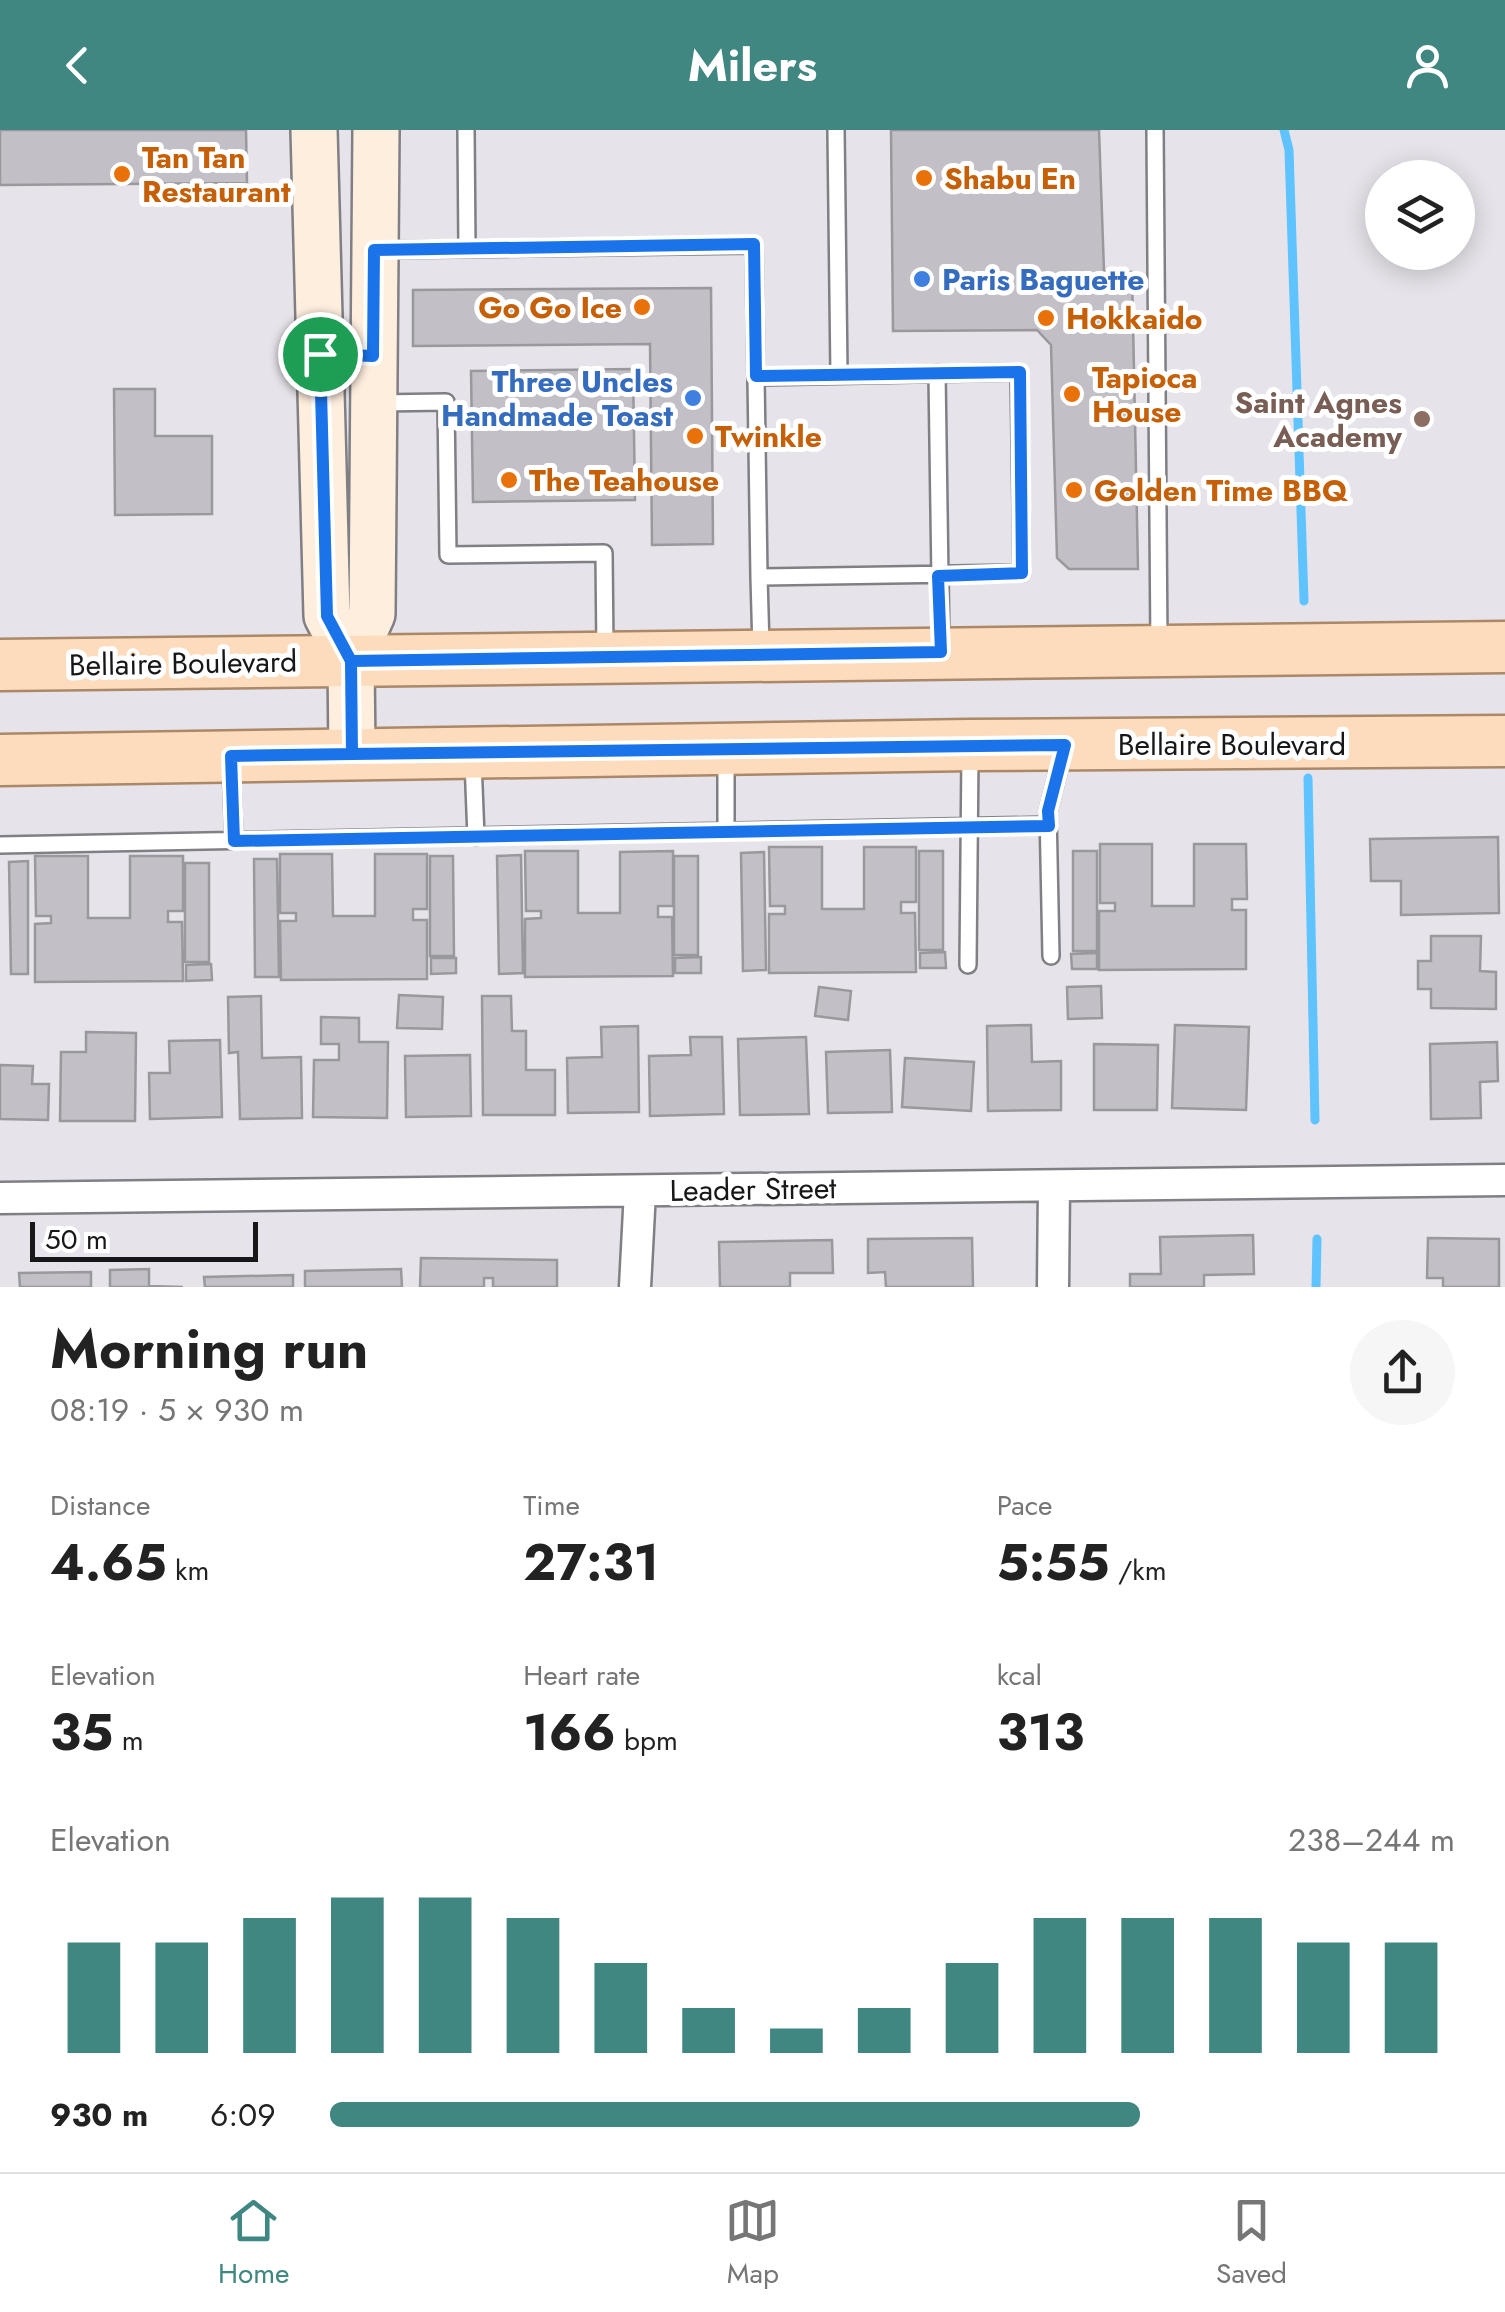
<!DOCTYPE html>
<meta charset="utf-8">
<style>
body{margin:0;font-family:Jost,sans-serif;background:#f6f6f6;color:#222;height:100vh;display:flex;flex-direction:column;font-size:38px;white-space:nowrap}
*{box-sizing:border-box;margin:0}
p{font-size:32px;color:#767676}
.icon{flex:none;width:55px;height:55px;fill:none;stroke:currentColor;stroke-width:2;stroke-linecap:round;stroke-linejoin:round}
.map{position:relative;height:1157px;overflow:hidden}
.sheet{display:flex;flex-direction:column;background:#fff;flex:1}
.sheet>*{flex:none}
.fabs{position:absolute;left:1365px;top:30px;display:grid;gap:20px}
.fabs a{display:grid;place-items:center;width:110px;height:110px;border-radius:50%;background:#fff;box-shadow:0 5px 25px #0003;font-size:50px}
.scale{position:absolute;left:30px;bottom:25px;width:228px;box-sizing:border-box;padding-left:10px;border:5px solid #171618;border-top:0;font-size:28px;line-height:35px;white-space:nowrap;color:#171618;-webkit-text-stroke:8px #fff;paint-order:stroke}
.pin{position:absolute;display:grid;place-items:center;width:85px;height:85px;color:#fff;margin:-42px;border:5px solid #fff;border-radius:50%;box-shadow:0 2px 10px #0007}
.round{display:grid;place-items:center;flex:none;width:105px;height:105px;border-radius:52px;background:#f6f6f6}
.headline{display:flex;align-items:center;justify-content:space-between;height:170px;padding:0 50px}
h1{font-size:55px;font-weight:700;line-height:75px}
.figures{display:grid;grid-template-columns:repeat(3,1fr);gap:15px;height:170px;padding:10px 50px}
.figures div{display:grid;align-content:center}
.figures b{font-size:50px;font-weight:700}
.figures small{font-size:28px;font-weight:400}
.figures p{font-size:28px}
.chart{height:280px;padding:20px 50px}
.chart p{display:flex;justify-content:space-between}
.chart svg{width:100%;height:180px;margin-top:10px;stroke:#418781;stroke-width:6}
ul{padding:0 50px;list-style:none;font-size:32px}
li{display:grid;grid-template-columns:160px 120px 1fr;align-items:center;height:75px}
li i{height:25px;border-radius:12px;background:#418781}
header{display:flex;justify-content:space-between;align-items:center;height:130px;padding:0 50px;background:#418781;color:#fff;font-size:45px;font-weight:700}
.tab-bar{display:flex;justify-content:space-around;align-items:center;height:140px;border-top:2px solid #e0e0e0;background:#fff;font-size:28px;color:#767676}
.tab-bar a{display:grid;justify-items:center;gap:5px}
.tab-bar .selected{color:#418781}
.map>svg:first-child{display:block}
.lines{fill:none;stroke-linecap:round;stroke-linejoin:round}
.stream{stroke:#5ec3ff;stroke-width:9}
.building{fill:#c2c0c6;stroke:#99989d;stroke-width:2.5}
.lane-casing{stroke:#807f84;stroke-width:20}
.street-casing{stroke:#807f84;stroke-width:35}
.secondary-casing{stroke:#807f84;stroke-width:50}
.primary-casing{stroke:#ab8867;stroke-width:55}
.lane{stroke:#fff;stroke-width:15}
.street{stroke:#fff;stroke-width:30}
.secondary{stroke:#feeede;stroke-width:45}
.primary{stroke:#fddcbd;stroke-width:50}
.route-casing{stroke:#fff;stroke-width:20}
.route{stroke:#1a73e8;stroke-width:12}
.food-dot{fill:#e8710a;stroke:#fff;stroke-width:4}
.shop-dot{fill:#3f7fe0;stroke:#fff;stroke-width:4}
.education-dot{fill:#8d6e63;stroke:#fff;stroke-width:4}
.labels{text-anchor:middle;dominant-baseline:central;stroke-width:10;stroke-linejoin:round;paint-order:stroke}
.food-label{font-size:30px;font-weight:bold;fill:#c56008;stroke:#fff;text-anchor:start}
.shop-label{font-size:30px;font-weight:bold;fill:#366cbe;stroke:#fff;text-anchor:start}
.education-label{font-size:30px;font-weight:bold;fill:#785e54;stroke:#fff;text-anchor:end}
.street-label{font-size:30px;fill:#171618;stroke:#fff}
</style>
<header><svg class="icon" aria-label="back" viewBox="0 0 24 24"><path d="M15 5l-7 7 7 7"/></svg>Milers<svg class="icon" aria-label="person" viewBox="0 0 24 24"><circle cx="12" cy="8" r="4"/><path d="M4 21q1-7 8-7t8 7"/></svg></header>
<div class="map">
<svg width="1505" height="1157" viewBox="0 0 1505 1157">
<rect width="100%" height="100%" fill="#e6e4ea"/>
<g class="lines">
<path class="stream" d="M1284,0L1289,20L1304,471
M1308,648L1315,990
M1316,1157L1317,1109"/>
</g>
<path class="building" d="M0,0H246L247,53L0,55Z
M891,0H1099L1104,141L1132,142L1138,439H1069L1057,428L1051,215L1037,200L893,201Z
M711,158L713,414L652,415L650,214L413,216V160Z
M633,239L635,370L473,372L471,241Z
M114,259H155V306H212V384L115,385Z
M1498,707L1499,783L1401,785V751H1371L1370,709Z
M1100,714H1152V776H1194V714H1246L1247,769H1232V780H1246V839L1099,840V781H1115V773H1100Z
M769,717H822V779H864V717H916V772H901V783H915L916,842L769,843V784H785V776H770Z
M525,721H578V783H620V722L673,721V776H658V787H672L673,846L525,847V789L541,788V781H526Z
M919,721H943V820H919Z
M1073,721H1097V821H1073Z
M764,722L766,840L743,841L741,723Z
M280,724H332L333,786H375V724H427V779H413V790H427V849L281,850L280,791H296V783H280Z
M521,725L523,843L499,844L497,726Z
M35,726H88V788H130V726H183V781H168V792H182L183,851L35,852V794L51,793V786H36Z
M430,726H453L454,826H430Z
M674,726H698V825H674Z
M254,729H277L279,847H255Z
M28,731V844H11L9,732Z
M185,733H209V832H185Z
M1431,806H1481L1480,841L1496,842V879L1431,878V859H1418V831H1431Z
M945,822L946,838H920V823Z
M1097,823V839H1072L1071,824Z
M701,827V843H675V828Z
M431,828H456V843L431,844Z
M211,834L212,850L186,851V835Z
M1101,856L1102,888L1068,889L1067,857Z
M819,857L851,861L848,890L815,886Z
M399,865L443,867L442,899L397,898Z
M261,866L262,928L301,927L302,988L240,989L238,922L229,923L228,867Z
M482,866H511L512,901H526V940H555V985H483Z
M321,887L359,888V912H388L387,988L313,987L314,930H339V914H321Z
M1031,895L1032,932L1061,931V980L988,981L987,896Z
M1175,895L1249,897L1246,980L1172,978Z
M638,896L639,982L568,983L567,928L602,927L601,897Z
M86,902L136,903L135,991H60L61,922H86Z
M690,907H722L724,984L650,986L649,926L691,925Z
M806,907L809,984L740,985L738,909Z
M220,910L222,987L150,989L149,943H170L169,911Z
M1497,912L1498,951L1480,952L1481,988L1431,989L1430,914Z
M1094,914L1158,915L1157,980H1094Z
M890,920L892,982L828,983L826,922Z
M470,925L471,986L406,987L405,926Z
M905,928L974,932L971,981L902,977Z
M0,935L33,936L32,954H49L48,990L0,989Z
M1253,1105L1254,1144L1204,1145V1157H1130V1144H1161L1160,1107Z
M972,1108L973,1157H886L885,1142L868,1143V1109Z
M1428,1108L1499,1109V1157H1443V1148H1427Z
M832,1110L833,1143H790V1157H720L719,1112Z
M421,1128L557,1130V1157H493V1148H484V1157H420Z
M149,1139V1156L183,1157H110V1140Z
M401,1139L402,1157H305V1141Z
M91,1142V1157H20L19,1143Z
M293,1145V1157H205L204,1147Z"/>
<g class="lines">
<g class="lane-casing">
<path id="lane" d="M466,0L467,119
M836,0L839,244
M1155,0L1159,517
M378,120L754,115L759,447L1022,443L1019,242L756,247
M937,243L941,518
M377,273L446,272L448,425L604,423L605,521
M759,447L761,518
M726,626V702
M473,631L476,707
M231,635L234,711
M0,715L1049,695
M1051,826L1048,681L1063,623
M968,835L970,624"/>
</g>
<g class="street-casing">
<path id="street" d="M0,1068L1505,1050
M635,1157L640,1061
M1053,1157L1054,1056"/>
</g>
<g class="secondary-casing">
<path id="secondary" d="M314,0L327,486L351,531
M352,624L351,531L372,484L376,0"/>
</g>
<g class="primary-casing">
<path id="primary" d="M0,535L1505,517
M0,630L970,615L1505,611"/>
</g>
<use href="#lane" class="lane"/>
<use href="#street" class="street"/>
<use href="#secondary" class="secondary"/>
<use href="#primary" class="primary"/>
</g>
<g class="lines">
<g class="route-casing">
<path id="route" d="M320,224L327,486L351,531L352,624L231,626L234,711L1049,696L1048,681L1065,615L352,624L351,531L941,522L938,446L1022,443L1020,242L756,246L754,114L374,120L373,226L320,224"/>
</g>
<use href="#route" class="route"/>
</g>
<g class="food-dot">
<circle cx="122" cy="44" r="10"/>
<circle cx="924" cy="48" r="10"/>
<circle cx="642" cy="177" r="10"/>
<circle cx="1046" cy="188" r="10"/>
<circle cx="1072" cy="264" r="10"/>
<circle cx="695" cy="306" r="10"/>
<circle cx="509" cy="350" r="10"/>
<circle cx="1074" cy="360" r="10"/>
</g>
<g class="shop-dot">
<circle cx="922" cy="149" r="10"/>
<circle cx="693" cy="268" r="10"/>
</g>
<circle class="education-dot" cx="1422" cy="289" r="10"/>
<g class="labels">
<g class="food-label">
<text x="142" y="27">Tan Tan<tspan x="142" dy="34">Restaurant</tspan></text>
<text x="944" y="48">Shabu En</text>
<text x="622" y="177" text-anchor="end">Go Go Ice</text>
<text x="1066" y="188">Hokkaido</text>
<text x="1092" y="247">Tapioca<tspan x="1092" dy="34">House</tspan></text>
<text x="715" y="306">Twinkle</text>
<text x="529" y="350">The Teahouse</text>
<text x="1094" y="360">Golden Time BBQ</text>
</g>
<g class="shop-label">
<text x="942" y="149">Paris Baguette</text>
<text x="673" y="251" text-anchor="end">Three Uncles<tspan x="673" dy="34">Handmade Toast</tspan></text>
</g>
<g class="education-label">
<text x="1402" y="272">Saint Agnes<tspan x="1402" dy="34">Academy</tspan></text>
</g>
<g class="street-label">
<text transform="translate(183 533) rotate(-1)">Bellaire Boulevard</text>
<text x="1232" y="614">Bellaire Boulevard</text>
<text transform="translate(753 1059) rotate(-1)">Leader Street</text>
</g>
</g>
</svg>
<div class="fabs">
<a><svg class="icon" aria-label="layers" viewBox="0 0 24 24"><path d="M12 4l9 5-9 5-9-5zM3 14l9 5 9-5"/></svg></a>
</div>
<div class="scale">50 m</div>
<div class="pin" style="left:320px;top:224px;background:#1e9e55"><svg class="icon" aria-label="arrive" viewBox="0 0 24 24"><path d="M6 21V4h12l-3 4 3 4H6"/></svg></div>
</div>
<section class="sheet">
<div class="headline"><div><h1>Morning run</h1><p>08:19 · 5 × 930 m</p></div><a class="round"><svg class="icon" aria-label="share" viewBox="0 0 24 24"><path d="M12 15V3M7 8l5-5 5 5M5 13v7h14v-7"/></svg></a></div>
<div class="figures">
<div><p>Distance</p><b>4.65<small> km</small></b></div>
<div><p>Time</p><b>27:31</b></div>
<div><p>Pace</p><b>5:55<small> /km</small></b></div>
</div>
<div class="figures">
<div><p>Elevation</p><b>35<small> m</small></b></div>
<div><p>Heart rate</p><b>166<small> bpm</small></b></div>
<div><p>kcal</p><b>313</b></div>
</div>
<div class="chart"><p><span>Elevation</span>238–244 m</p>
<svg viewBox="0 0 160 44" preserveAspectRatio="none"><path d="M5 44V17M15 44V17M25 44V11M35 44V6M45 44V6M55 44V11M65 44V22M75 44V33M85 44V38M95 44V33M105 44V22M115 44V11M125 44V11M135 44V11M145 44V17M155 44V17"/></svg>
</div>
<ul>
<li><b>930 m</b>6:09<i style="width:72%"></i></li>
</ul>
</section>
<nav class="tab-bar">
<a class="selected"><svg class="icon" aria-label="home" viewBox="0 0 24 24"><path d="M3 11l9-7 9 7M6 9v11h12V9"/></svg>Home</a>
<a><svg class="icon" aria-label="map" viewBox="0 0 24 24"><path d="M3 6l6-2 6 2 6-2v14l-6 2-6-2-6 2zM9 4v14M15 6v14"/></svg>Map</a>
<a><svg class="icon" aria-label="saved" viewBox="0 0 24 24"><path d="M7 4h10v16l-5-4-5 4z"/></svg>Saved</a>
</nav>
